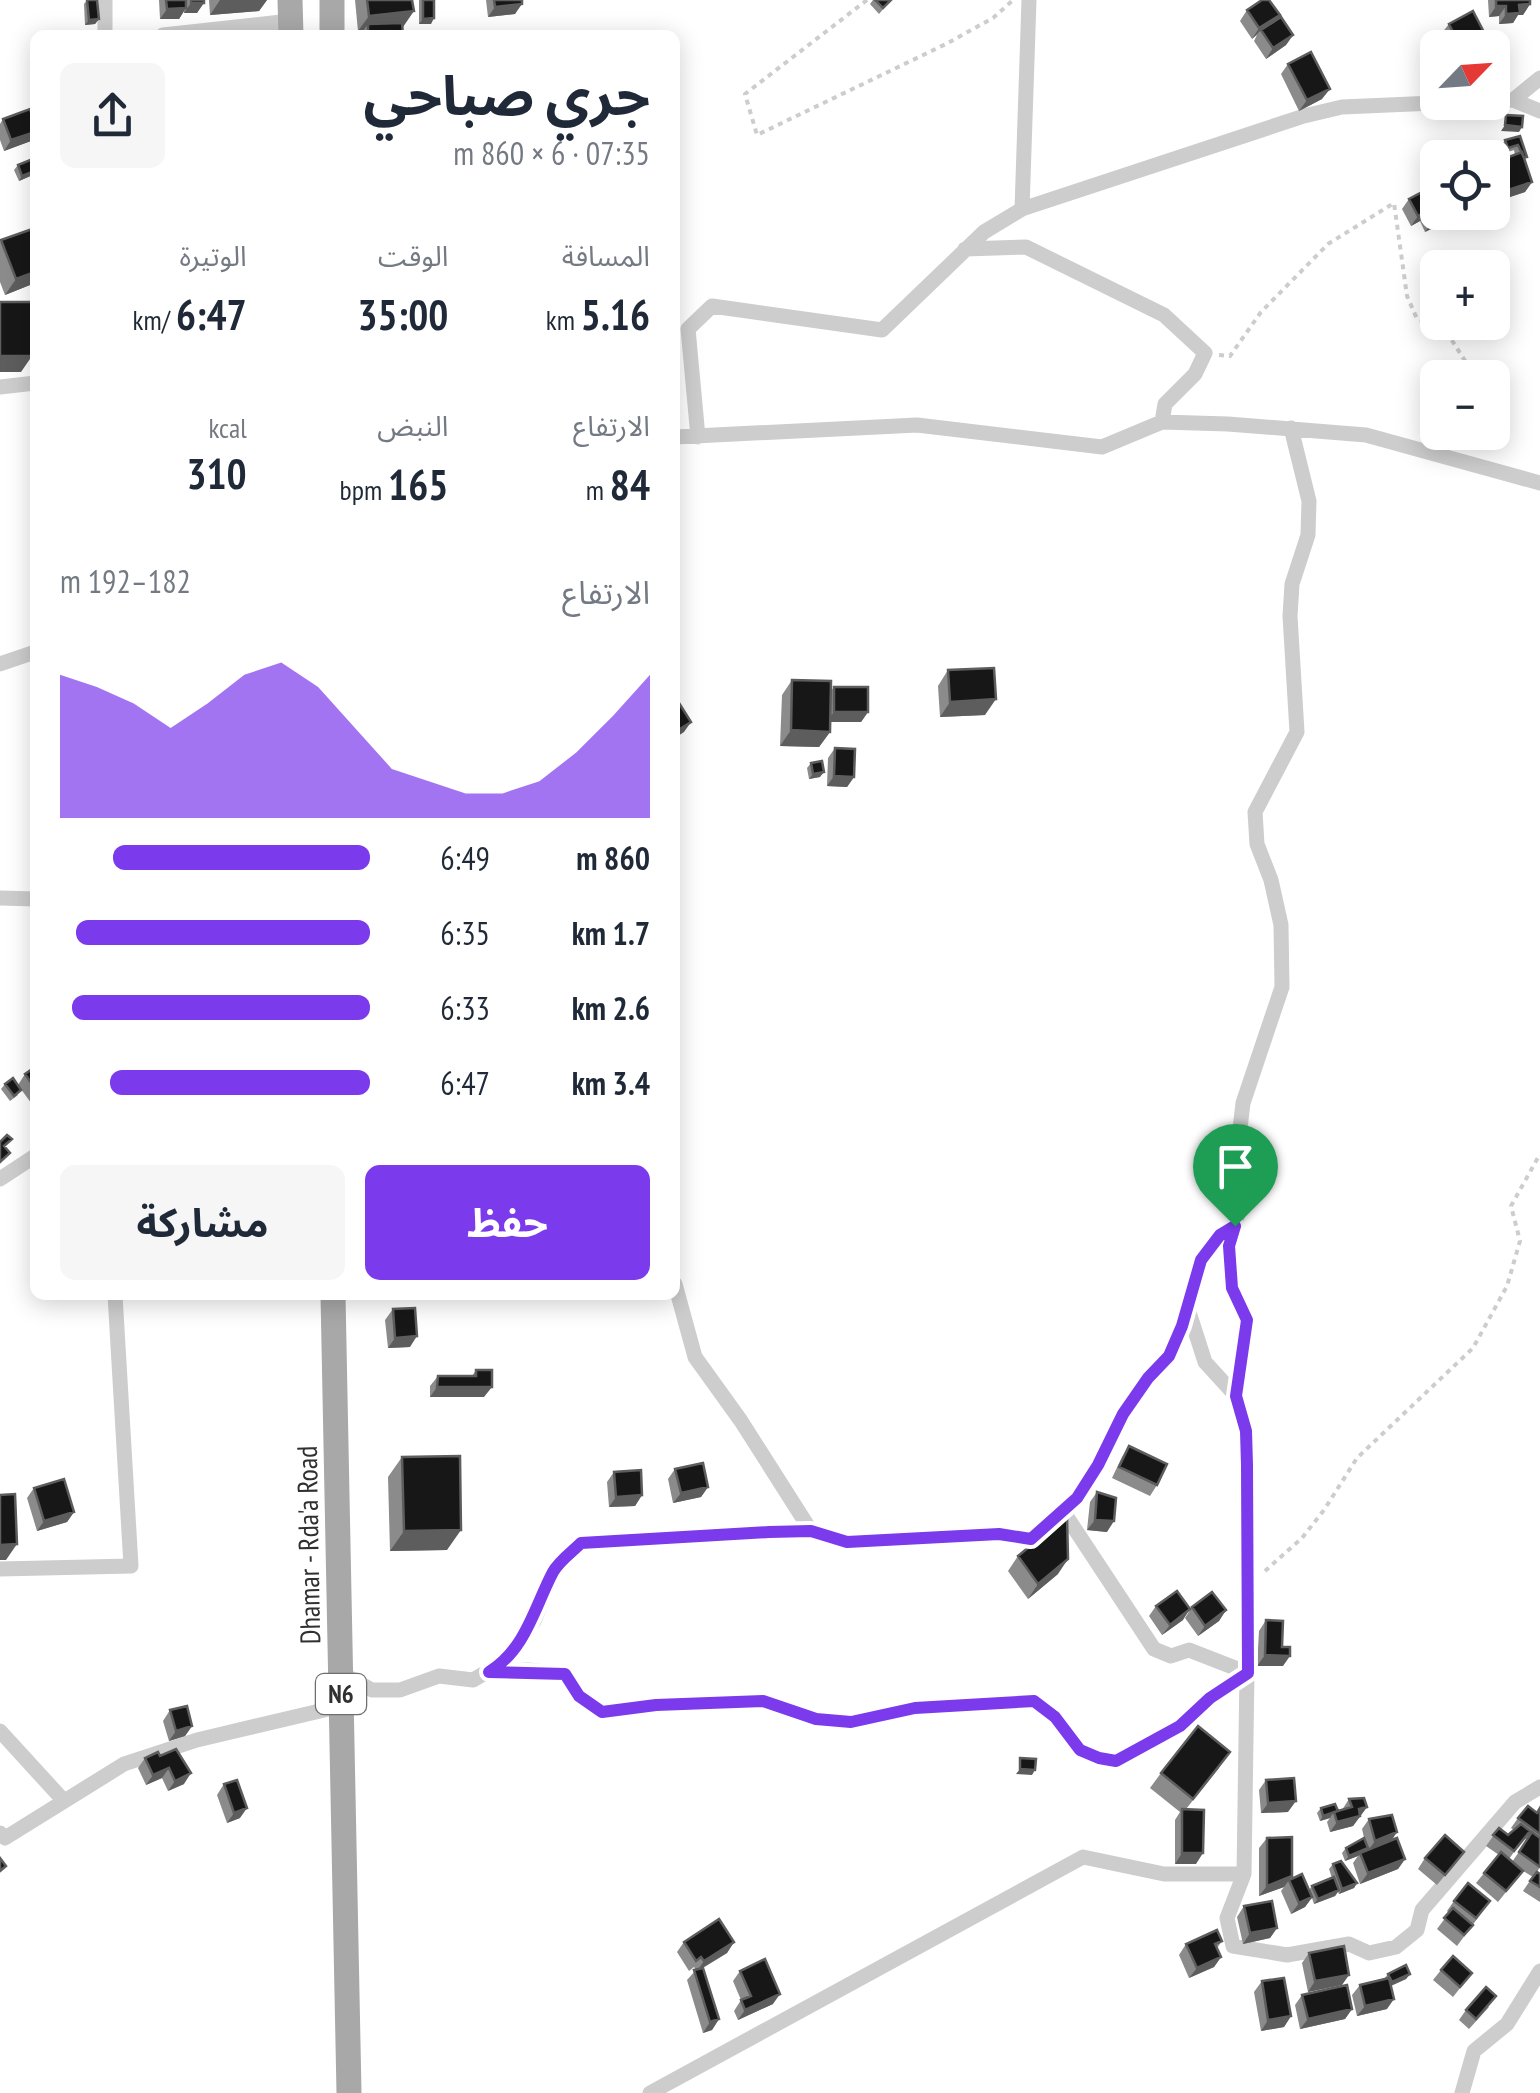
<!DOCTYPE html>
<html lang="ar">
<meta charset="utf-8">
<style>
body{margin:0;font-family:"PT Sans Narrow","Noto Sans Arabic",sans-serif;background:#f6f6f7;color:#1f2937;direction:rtl;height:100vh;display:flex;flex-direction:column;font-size:38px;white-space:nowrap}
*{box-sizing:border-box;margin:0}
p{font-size:32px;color:#747a83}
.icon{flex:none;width:55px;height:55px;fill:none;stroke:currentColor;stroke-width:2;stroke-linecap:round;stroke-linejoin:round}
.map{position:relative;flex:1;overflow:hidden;direction:ltr}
.drawer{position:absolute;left:30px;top:30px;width:650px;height:1270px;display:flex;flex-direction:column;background:#fff;border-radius:15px;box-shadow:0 5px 25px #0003;direction:rtl}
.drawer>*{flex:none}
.needle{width:65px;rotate:65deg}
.controls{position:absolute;left:1420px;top:30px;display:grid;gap:20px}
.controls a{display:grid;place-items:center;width:90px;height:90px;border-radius:15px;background:#fff;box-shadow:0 5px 25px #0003;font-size:50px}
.pin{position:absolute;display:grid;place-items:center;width:85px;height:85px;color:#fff;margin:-102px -42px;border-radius:50% 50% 50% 0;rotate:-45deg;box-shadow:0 0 10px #0007}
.pin .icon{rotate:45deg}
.round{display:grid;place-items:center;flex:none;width:105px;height:105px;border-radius:15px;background:#f6f6f7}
.head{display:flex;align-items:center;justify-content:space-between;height:170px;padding:0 30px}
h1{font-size:55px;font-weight:700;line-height:75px}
.stats{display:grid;grid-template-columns:repeat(3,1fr);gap:15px;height:170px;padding:10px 30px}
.stats div{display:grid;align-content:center}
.stats b{font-size:42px;font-weight:700}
.stats small{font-size:28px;font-weight:400}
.stats p{font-size:28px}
.chart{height:280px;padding:20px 30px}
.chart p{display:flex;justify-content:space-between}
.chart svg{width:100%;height:180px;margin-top:10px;fill:#7c3aed;opacity:.7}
.primary-button{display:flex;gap:20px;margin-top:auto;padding:20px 30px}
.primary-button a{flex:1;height:115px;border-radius:15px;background:#7c3aed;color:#fff;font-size:40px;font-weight:700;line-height:115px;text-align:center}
.primary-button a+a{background:#f6f6f7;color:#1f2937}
ul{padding:0 30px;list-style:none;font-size:32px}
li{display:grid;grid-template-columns:160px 120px 1fr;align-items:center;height:75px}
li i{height:25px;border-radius:12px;background:#7c3aed}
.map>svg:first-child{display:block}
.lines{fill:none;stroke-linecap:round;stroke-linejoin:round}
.path{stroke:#cdcdcd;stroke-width:4;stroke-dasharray:5 5;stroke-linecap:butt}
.minor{stroke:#cdcdcd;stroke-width:15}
.primary{stroke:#a8a8a8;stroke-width:25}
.wall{fill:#8b8b8b;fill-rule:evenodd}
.shaded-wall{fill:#5d5d5d}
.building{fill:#171717;stroke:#5d5d5d;stroke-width:2.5}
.route-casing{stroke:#fff;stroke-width:20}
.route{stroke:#7c3aed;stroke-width:12}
.labels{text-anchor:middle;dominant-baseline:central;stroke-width:10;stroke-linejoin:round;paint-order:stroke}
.shield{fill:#fff;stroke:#6e6e6e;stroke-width:2.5}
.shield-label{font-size:25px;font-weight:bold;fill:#303030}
.street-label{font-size:28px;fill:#303030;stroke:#fff}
</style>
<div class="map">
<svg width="1540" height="2093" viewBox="0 0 1540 2093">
<rect width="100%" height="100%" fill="#fff"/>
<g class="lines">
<path class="path" d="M867,0L745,94L757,135L946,44L993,18L1012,1
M1219,355L1230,356L1261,312L1328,244L1394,203L1407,296L1417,319L1444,328L1476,378
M1433,436L1473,432
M1265,1571L1302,1538L1324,1510L1357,1458L1473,1348L1507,1286L1520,1241L1511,1206L1540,1154"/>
<path class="minor" d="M105,0V35
M163,35L290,21
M1513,100L1540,111
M1492,101L1513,100L1540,78
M1022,209L1029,0
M965,249L1026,247L1164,315L1205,353L1195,374L1165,404L1162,422
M0,387L35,383
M1291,428L1309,501L1308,535L1292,584L1290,616L1297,732L1255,812L1257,844L1271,880L1281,925L1282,987L1243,1103L1236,1163L1240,1206L1229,1246L1232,1288L1247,1320L1236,1396L1245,1431L1249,1536L1244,1874L1227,1918L1233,1946L1287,1955L1349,1944L1369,1953L1396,1947L1417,1930L1422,1910L1515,1802L1540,1787
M675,437L917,425L1102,447L1162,422L1228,424L1366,435L1540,483
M698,437L688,329L712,306L882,330L984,232L1022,209L1304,116L1342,107L1458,102
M0,664L35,652
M0,898L35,899
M0,1179L35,1156
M675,1284L695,1357L741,1421L811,1531L847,1543L999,1534L1031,1539L1063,1511L1154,1649L1171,1656L1189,1650L1248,1673
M1188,1309L1205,1362L1236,1396
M1063,1511C1092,1484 1104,1448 1124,1414C1131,1401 1140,1387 1150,1376C1157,1368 1166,1362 1170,1353C1195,1309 1188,1256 1235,1226
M0,1569L131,1566L115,1295
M489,1672L528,1670L565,1674L579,1696L602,1712L656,1705L763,1701L816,1719L851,1722L915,1708L1033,1701L1055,1717L1080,1749L1099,1758L1116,1761L1180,1725L1210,1698L1248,1673
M341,1673L372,1690H400L439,1676L473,1680L502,1663L534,1621L555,1568L581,1543L726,1533L811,1531
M0,1731L64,1801
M0,1833L5,1838L124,1764L197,1740L341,1706
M650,2093L1083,1857L1164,1874H1244
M1462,2093L1474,2051L1507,2024L1540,1971"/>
<path class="primary" d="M290,0L291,35
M332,0V35
M333,1295L349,2093"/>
</g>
<path class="wall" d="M87,0L99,19L95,24L85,25L84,4Z
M159,0H204L197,13H184V11L179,19H160Z
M209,0H267L259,11L210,15Z
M355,0H412L402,27L403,35H360L363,31H358Z
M419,0H434L431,24H419Z
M486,0H522L515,14L488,17Z
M873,0H891L879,14L870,4Z
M1488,0H1530V4L1523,15H1518L1513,23L1499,24V16L1489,17Z
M1247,10L1280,15L1276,20L1293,35L1286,45L1266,59L1254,41L1257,35L1252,39L1240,21Z
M1449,24L1482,48H1448L1441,34Z
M1288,64L1322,99L1299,111L1281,74Z
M35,114V135L31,141L4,151L0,140V124L3,119L33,117Z
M1520,136L1525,161L1532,182L1525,192L1498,201L1492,184V166L1495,162L1515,155L1514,150L1504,153L1502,145L1505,140Z
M35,158V174L19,181L14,170L18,165Z
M1409,199L1440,218L1433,228L1425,232L1420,221L1411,226L1402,209Z
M35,228V283L5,295L0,282V242Z
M948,670L985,715L940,717L938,686Z
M792,680L831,691L834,687L868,712L861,722H830V732L819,747L780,746L782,695Z
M835,748L854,777L847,787L827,786L828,758Z
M811,763L820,777L809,779L807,768Z
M35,1067V1106L34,1107L18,1085L25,1074Z
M5,1084L18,1095L10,1101L1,1089Z
M393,1309L410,1347L388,1348L385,1320Z
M476,1370L484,1397H430V1386L438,1376H472Z
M1129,1446L1157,1485L1150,1496L1112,1478L1122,1457Z
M402,1457L447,1550L390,1551L388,1477Z
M675,1469L708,1487L701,1497L673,1503L668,1479Z
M614,1472L642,1495L635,1506L609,1507L607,1482Z
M34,1488L74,1512L67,1522L37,1531L27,1498Z
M1097,1492L1107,1532L1087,1530L1090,1502Z
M1018,1556L1058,1574L1028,1599L1008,1571Z
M1156,1606L1183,1620L1162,1635L1149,1616Z
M1192,1607L1226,1610L1219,1621L1198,1636L1185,1618Z
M1266,1620L1282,1647L1283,1666H1257L1259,1631Z
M170,1710L192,1726L185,1736L169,1741L163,1721Z
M160,1756L184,1784L168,1791L162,1778L146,1785L138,1768L145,1758Z
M1219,1768L1186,1809L1196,1864H1175V1820L1180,1812L1150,1788L1161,1773Z
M1266,1780L1288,1812L1261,1813L1259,1790Z
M224,1784L240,1818L227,1823L217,1795Z
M1349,1799L1367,1807L1353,1826L1330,1832L1327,1822L1330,1818L1320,1821L1317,1813L1321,1808L1338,1811L1342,1810Z
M1540,1808V1867L1537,1872L1540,1874V1902L1523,1891L1536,1872L1533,1877L1520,1869L1523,1871L1498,1902L1476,1883L1499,1855L1486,1846L1499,1828L1508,1835L1514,1830L1511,1828L1518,1818L1537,1813ZM1524,1838L1527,1840L1512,1862L1509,1859Z
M1369,1819L1392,1841L1405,1859L1398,1869L1360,1884L1353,1863L1358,1856L1345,1861L1342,1853L1346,1848L1365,1842L1362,1829Z
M1267,1838L1290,1880L1309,1890L1312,1886L1332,1878L1329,1869L1333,1864L1357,1883L1354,1888L1339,1894L1338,1892L1335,1896L1314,1904L1312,1898L1305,1907L1291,1914L1281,1891L1284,1887L1259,1896V1848Z
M1464,1852L1437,1885L1418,1869L1425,1858Z
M1454,1901L1483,1911L1457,1946L1437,1929L1449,1913L1447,1911Z
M1244,1906L1277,1928L1270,1938L1243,1944L1237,1917Z
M1222,1941L1217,1948L1221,1957L1214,1967L1189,1978L1179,1955L1186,1944Z
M684,1942H734L727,1953L703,1968L719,2019L712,2030L703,2033L687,1980L696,1970L694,1967L689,1971L677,1952Z
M1309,1953L1342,1985L1308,1992L1302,1963Z
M1441,1970L1472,1973L1453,1997L1433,1980Z
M740,1971L773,2004L738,2020L734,2011L741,2000L733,1981Z
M1388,1974H1410L1406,1979L1391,1986L1387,2009L1357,2016L1352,1995L1360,1985L1384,1979Z
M1262,1981L1291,2016L1284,2027L1261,2031L1254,1992Z
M1302,1995L1352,2009L1345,2019L1300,2029L1295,2005Z
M1489,2007L1469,2029L1459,2020L1466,2010Z"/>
<path class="shaded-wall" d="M220,0H267L259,11L210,15Z
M191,3H204L197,13H184Z
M522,4L515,14L488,17L495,7Z
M1530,4L1523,15H1518L1513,23L1499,24L1506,14L1519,5Z
M1496,6H1506L1499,16L1489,17Z
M186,8L179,19H160L167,9Z
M414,11L403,27L368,24L363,31H358L369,16Z
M1280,15L1272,25L1261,30L1252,39L1259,28Z
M434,18L431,24H419L423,19Z
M99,19L95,24L85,25L89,20Z
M1293,35L1286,45L1266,59L1273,48Z
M1330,89L1322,99L1299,111L1307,100Z
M1505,125L1522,127L1519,132L1501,131Z
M35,132V135L31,141L4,151L11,140Z
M35,171V174L19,181L22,176Z
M1532,182L1525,192L1498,201L1505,191Z
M1427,211L1420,221L1411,226L1418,216Z
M1440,218L1433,228L1425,232L1433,221Z
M35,272V283L5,295L16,279Z
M0,356H32L21,372H0Z
M996,699L985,715L940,717L950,702Z
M834,712H868L861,722H826Z
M691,722L684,732L675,738V732Z
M791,730L830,732L819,747L780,746Z
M824,772L820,777L809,779L813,774Z
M834,776L854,777L847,787L827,786Z
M417,1336L410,1347L388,1348L395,1338Z
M437,1387H492L484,1397H430Z
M708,1487L701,1497L673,1503L681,1493Z
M642,1495L635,1506L609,1507L616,1497Z
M74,1512L67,1522L37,1531L44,1521Z
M1095,1520L1114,1521L1107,1532L1087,1530Z
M461,1530L447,1550L390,1551L404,1531Z
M17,1544L6,1560H0V1545Z
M1068,1559L1058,1574L1028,1599L1038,1584Z
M1190,1609L1183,1620L1162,1635L1170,1625Z
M1226,1610L1219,1621L1198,1636L1205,1626Z
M1265,1655L1290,1656L1283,1666H1257Z
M192,1726L185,1736L169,1741L176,1731Z
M169,1768L162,1778L146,1785L153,1775Z
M1020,1769L1035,1770L1032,1775L1016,1774Z
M191,1773L184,1784L168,1791L175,1781Z
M1296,1801L1288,1812L1261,1813L1268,1803Z
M1367,1807L1353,1826L1330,1832L1337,1822L1359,1809Z
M247,1808L240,1818L227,1823L234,1813Z
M1333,1813L1330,1818L1320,1821L1323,1816Z
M1397,1832L1390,1843L1368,1851L1375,1841Z
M1368,1848L1358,1856L1345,1861L1349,1856Z
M1182,1853H1203L1196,1864H1175Z
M1405,1859L1398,1869L1360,1884L1368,1873Z
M1292,1876L1284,1887L1259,1896L1267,1886Z
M1357,1883L1354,1888L1339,1894L1342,1889Z
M1339,1890L1335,1896L1314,1904L1318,1899Z
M1312,1897L1305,1907L1291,1914L1299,1903Z
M1277,1928L1270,1938L1243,1944L1250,1933Z
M734,1942L727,1953L697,1971L704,1961Z
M1221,1957L1214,1967L1189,1978L1197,1968Z
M1410,1974L1406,1979L1388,1987L1392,1982Z
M1349,1975L1342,1985L1308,1992L1315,1981Z
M780,1994L773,2004L738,2020L745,2010Z
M1394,1999L1387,2009L1357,2016L1365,2006Z
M1352,2009L1345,2019L1300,2029L1308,2019Z
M1291,2016L1284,2027L1261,2031L1268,2020Z
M719,2019L712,2030L703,2033L710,2022Z"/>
<path class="building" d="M87,0H97L99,19L89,20Z
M166,0H186V8L167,9Z
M191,0H204V3H191Z
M367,0H412L414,11L369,16Z
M423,0H434V18L423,19Z
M494,0H522V4L495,7Z
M875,0H891L883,8Z
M1262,0H1269L1280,15L1259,28L1247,10Z
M1496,0H1530V4L1519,5L1520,13L1506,14V6H1496Z
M1473,11L1488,40L1473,48H1461L1449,24Z
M1281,17L1293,35L1273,48L1261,30Z
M402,23L403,35H368V24Z
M1311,52L1330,89L1307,100L1288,64Z
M30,109L35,123V132L11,140L3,119Z
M1506,115L1523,116L1522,127L1505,125Z
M1520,136L1527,157L1524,158L1518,145L1508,148L1505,140Z
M1522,152L1532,182L1505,191L1495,162Z
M35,158V171L22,176L18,165Z
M1426,190L1440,218L1433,221L1427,211L1418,216L1409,199Z
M35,228V272L16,279L1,240Z
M0,302H32V356H0Z
M994,668L996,699L950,702L948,670Z
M792,680L831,681L830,732L791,730Z
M834,687H868V712H834Z
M679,703L691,722L675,732V706Z
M835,748L855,749L854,777L834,776Z
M822,761L824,772L813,774L811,763Z
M35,1067V1088L25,1074Z
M13,1078L21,1090L14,1096L5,1084Z
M7,1135L12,1139L4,1146L10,1153L0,1162V1142Z
M415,1308L417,1336L395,1338L393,1309Z
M476,1370H492V1387H437L438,1376H476Z
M1129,1446L1167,1464L1157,1485L1119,1467Z
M460,1456L461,1530L404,1531L402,1457Z
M703,1463L708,1487L681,1493L675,1469Z
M641,1470L642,1495L616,1497L614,1472Z
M64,1479L74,1512L44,1521L34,1488Z
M1097,1492L1116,1498L1114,1521L1095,1520Z
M15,1494L17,1544L0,1545V1495Z
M1067,1516L1068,1559L1038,1584L1018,1556Z
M1177,1591L1190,1609L1170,1625L1156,1606Z
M1212,1592L1226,1610L1205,1626L1192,1607Z
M1266,1620L1283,1621L1282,1647H1290V1656L1265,1655Z
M187,1706L192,1726L176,1731L170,1710Z
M1198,1726L1230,1752L1193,1799L1161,1773Z
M176,1749L191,1773L175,1781L169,1768L153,1775L145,1758L158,1752L160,1756Z
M1020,1758L1036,1759L1035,1770L1020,1769Z
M1294,1778L1296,1801L1268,1803L1266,1780Z
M237,1780L247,1808L234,1813L224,1784Z
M1364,1798L1367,1807L1359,1809L1360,1816L1337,1822L1334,1812L1352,1807L1349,1799Z
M1335,1804L1338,1811L1323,1816L1321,1808Z
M1528,1806L1537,1813L1540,1808V1834L1518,1818Z
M1182,1809L1204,1810L1203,1853H1182Z
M1392,1815L1397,1832L1375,1841L1369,1819Z
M1521,1824L1530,1831L1514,1851L1493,1835L1499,1828L1508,1835Z
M1532,1832L1540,1838V1867L1519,1852Z
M1445,1835L1464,1852L1445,1875L1425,1858Z
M1292,1837V1876L1267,1886V1838Z
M1364,1838L1368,1848L1349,1856L1346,1848Z
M1397,1838L1405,1859L1368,1873L1360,1853Z
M1501,1852L1523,1871L1506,1891L1484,1873Z
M0,1858L6,1866L0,1871Z
M1341,1861L1357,1883L1342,1889L1333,1864Z
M1537,1872L1540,1874V1887L1530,1881Z
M1302,1874L1312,1897L1299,1903L1289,1880Z
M1334,1877L1339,1890L1318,1899L1312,1886Z
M1468,1883L1490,1901L1476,1918L1454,1901Z
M1272,1901L1277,1928L1250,1933L1244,1906Z
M1453,1908L1473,1925L1464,1935L1444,1918Z
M719,1919L734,1942L704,1961L701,1957L696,1961L684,1942Z
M1217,1930L1222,1941L1215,1944L1221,1957L1197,1968L1186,1944Z
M1344,1946L1349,1975L1315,1981L1309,1953Z
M1453,1956L1472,1973L1460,1987L1441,1970Z
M765,1959L780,1994L745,2010L741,2000L751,1996L740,1971Z
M1406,1965L1410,1974L1392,1982L1388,1974Z
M703,1968L719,2019L710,2022L694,1970Z
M1284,1978L1291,2016L1268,2020L1262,1981Z
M1389,1978L1394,1999L1365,2006L1360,1985Z
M1347,1985L1352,2009L1308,2019L1302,1995Z
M1486,1987L1496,1996L1476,2019L1466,2010Z"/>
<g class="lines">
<g class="route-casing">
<path id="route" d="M1235,1226L1229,1246L1232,1288L1247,1320L1236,1396L1246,1431L1247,1465L1248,1673L1210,1698L1180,1726L1116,1761L1099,1758L1080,1750L1055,1717L1034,1701L915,1708L851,1722L816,1719L763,1701L656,1705L602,1712L579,1696L565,1674L489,1672C526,1649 534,1608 553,1572C559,1561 572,1552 581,1543L769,1532L811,1531L847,1542L999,1534L1031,1539L1077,1498L1098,1465L1123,1414L1148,1378L1169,1356L1182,1326L1201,1260L1220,1235Z"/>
</g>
<use href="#route" class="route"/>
</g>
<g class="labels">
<rect class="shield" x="316" y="1674" width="50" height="40" rx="8"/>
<g class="shield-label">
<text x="341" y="1694">N6</text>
</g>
<g class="street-label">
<text transform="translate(308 1545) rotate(-91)">Dhamar - Rda'a Road</text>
</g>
</g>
</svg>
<div class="controls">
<a><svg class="needle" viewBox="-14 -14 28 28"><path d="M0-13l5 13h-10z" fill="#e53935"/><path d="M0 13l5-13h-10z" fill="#747a83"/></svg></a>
<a><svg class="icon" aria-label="locate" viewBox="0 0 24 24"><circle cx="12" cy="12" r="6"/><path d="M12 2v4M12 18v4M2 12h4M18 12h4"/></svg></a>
<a>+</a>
<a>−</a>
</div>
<div class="pin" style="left:1235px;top:1226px;background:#1e9e55"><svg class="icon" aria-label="arrive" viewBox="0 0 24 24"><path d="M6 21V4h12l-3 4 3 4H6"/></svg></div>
<section class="drawer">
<div class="head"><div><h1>جري صباحي</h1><p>07:35 · 6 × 860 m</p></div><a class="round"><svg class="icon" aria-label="share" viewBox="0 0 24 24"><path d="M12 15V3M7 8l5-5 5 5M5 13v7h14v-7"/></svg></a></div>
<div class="stats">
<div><p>المسافة</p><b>5.16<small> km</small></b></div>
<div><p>الوقت</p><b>35:00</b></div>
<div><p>الوتيرة</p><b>6:47<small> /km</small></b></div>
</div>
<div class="stats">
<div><p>الارتفاع</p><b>84<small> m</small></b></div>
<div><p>النبض</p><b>165<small> bpm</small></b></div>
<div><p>kcal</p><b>310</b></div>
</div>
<div class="chart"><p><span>الارتفاع</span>182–192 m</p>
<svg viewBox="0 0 160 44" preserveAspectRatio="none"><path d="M0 44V9L10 12L20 16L30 22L40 16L50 9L60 6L70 12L80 22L90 32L100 35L110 38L120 38L130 35L140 28L150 19L160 9V44z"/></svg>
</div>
<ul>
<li><b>860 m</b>6:49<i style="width:83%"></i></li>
<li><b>1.7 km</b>6:35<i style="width:95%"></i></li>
<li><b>2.6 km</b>6:33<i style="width:96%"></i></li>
<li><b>3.4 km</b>6:47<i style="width:84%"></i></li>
</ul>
<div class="primary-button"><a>حفظ</a><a>مشاركة</a></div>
</section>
</div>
